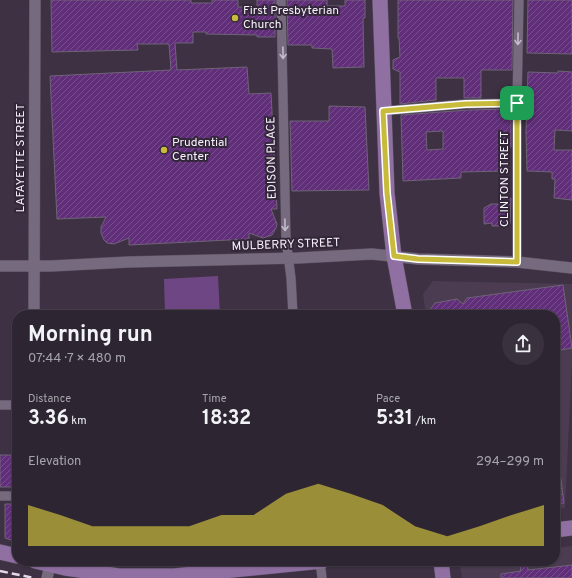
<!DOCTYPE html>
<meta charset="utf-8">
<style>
body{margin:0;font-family:Overpass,sans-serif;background:#3a313e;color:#f1f3f6;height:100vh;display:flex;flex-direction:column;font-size:15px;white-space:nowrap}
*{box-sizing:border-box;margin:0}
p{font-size:13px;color:#a7a5ac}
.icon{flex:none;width:22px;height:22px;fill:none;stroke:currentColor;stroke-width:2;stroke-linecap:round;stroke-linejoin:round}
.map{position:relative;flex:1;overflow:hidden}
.details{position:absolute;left:12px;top:310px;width:548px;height:256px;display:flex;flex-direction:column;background:#2e2532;border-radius:16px;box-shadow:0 1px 3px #0004,0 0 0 1px #49424d}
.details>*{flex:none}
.pin{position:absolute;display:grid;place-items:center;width:34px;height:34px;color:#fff;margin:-17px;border-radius:8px;box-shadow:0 2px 6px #0006}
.round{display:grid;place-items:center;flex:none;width:42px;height:42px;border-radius:21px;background:#3a313e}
.head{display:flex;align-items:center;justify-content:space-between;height:68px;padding:0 16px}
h1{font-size:22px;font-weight:700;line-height:30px}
.figures{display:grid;grid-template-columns:repeat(3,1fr);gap:6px;height:68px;padding:4px 16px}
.figures div{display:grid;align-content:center}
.figures b{font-size:20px;font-weight:700}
.figures small{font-size:11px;font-weight:400}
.figures p{font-size:11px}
.chart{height:112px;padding:8px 16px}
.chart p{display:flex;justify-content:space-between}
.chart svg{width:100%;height:72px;margin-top:4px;fill:#c8bb3b;opacity:.7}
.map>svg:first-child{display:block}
.built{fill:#4b3c52}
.park{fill:#6e4684}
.building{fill:url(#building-hatch);stroke:#6f6376;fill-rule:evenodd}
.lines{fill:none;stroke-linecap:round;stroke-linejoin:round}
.minor-casing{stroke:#564d5c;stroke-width:10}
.tertiary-casing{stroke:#564d5c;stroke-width:12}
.primary-casing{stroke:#564d5c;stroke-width:16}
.minor{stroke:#766a7e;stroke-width:9}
.tertiary{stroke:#766a7e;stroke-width:11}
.primary{stroke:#906fa2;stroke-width:15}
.rail{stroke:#e2dbe6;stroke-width:2.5;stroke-dasharray:8 4;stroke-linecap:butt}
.oneway{stroke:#c4bbca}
.route-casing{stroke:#fff;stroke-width:8}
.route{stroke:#c8bb3b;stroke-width:5}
.poi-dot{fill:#c8bb3b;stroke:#322739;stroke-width:1.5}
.labels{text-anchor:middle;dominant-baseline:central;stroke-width:4;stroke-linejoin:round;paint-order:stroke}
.poi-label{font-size:12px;fill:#f8f1fc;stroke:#322739;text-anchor:start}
.street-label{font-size:12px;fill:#f8f1fc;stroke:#322739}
</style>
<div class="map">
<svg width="572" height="578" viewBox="0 0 572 578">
<defs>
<pattern id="building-hatch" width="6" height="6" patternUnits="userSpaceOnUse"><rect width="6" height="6" fill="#612f7a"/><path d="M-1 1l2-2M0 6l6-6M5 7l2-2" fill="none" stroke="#784e8e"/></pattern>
</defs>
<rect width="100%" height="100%" fill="#3d3143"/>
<path class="built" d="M433,281L572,284V362L565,508L555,509V315H426L423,294Z
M572,546V578H462L460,565L462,561H555V548Z"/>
<path class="park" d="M218,276L220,315H165L164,279Z"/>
<path class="building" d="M51,0H191V3H212V0H238V7H257V0H275V37H257V35L206,34V32H193V43H175L177,70L247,67L249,94L271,93L277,209H271L277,224L276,228L272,235L263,238L249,233V239L129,245V238L114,244L107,243L104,240L101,233V227L106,217L57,219L50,76L171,70L169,44H137L138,50L52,52Z
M287,0H327V6H345V0H365V18H363L364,67L333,68L332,49L312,48V45H288Z
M398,0H513L512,70H481V98H464V78H436V100L400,104V72L393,69V60L400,57L399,38H398Z
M528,0H572V54L527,53Z
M558,71L572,72V131L555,130L554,150H572V200L554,198L555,179H552V172L527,171L526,132L528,72L558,73Z
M329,106L365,107L369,190L292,191L290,121H329Z
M511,109V147H507L508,171L461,172V178L403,181L401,115L468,110ZM443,131V149L427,150L426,132Z
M501,198H511L510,224H503V226H492V223L484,224V208L491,204H500Z
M563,285L572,348L555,351V315H426L435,303L457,299L463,304L467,298Z
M0,455H11L12,461H17V487H0Z
M555,464H559L564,503L555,504Z
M5,504H17V542L5,538Z
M519,561H527L528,570L572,565V578H501V574L521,571Z"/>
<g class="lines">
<g class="minor-casing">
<path id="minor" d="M281,0L286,240L291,278L293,315
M383,111L465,104L517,103
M517,262V103L519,0
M0,405H17
M0,496H17
M320,561L322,578"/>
</g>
<g class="tertiary-casing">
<path id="tertiary" d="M0,266H51L129,262L298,258L372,254L418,259L517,262L572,268
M34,315L35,0
M47,578L51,561"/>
</g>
<g class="primary-casing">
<path id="primary" d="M380,0L387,193L394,256L405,315
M555,530L572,528
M0,552L17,556
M35,561L65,568L119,576H174L322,561
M441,561L443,578"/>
</g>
<use href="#minor" class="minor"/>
<use href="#tertiary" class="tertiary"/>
<use href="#primary" class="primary"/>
<path class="rail" d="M0,571L34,578"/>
</g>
<defs><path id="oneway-shaft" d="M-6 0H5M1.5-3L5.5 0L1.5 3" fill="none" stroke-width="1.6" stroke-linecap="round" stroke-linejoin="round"/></defs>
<g class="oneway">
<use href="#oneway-shaft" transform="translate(518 39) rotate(91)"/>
<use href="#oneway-shaft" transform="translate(283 53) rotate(89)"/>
<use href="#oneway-shaft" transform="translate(285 225) rotate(89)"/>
</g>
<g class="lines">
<g class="route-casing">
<path id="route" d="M517,103V262L418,259L394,256L387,193L383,111L466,104Z"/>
</g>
<use href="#route" class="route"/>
</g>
<g class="poi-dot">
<circle cx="235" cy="18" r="4"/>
<circle cx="164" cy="150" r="4"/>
</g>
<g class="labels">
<g class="poi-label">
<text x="243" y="11">First Presbyterian<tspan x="243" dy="14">Church</tspan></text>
<text x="172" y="143">Prudential<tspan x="172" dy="14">Center</tspan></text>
</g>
<g class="street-label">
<text transform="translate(21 158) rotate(-90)">LAFAYETTE STREET</text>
<text transform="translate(272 158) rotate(-91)">EDISON PLACE</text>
<text transform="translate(505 179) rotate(-90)">CLINTON STREET</text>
<text transform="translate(286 245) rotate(-2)">MULBERRY STREET</text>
</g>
</g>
</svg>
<div class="pin" style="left:517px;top:103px;background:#1e9e55"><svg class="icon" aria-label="arrive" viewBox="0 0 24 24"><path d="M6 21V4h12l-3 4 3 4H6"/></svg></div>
<section class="details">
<div class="head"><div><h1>Morning run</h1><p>07:44 · 7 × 480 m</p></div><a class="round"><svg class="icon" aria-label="share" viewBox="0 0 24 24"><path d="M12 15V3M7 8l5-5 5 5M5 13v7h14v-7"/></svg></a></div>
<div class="figures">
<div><p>Distance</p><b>3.36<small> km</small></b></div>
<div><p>Time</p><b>18:32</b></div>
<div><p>Pace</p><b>5:31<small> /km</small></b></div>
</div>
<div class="chart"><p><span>Elevation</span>294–299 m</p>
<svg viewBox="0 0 160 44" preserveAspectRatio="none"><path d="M0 44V19L10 25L20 32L30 32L40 32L50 32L60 25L70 25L80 12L90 6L100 12L110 19L120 32L130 38L140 32L150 25L160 19V44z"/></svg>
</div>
</section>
</div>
